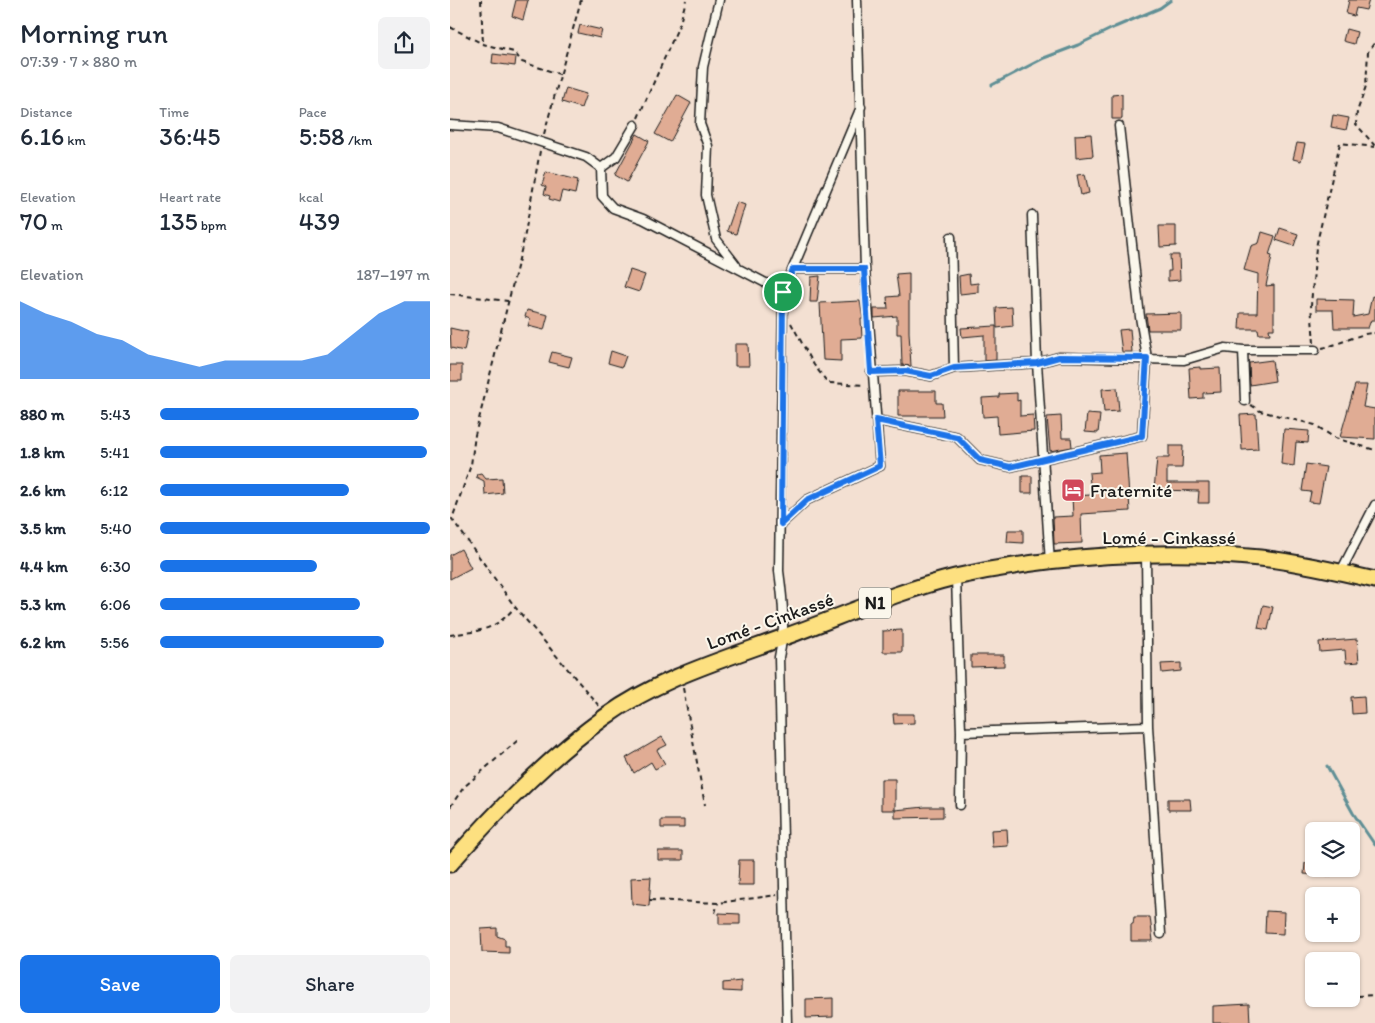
<!DOCTYPE html>
<meta charset="utf-8">
<style>
body{margin:0;font-family:Itim,sans-serif;background:#f2f2f3;color:#1f2937;height:100vh;display:flex;flex-direction:column;font-size:19px;white-space:nowrap}
*{box-sizing:border-box;margin:0}
p{font-size:16px;color:#747a83}
.icon{flex:none;width:28px;height:28px;fill:none;stroke:currentColor;stroke-width:2;stroke-linecap:round;stroke-linejoin:round}
.map{position:relative;flex:1;overflow:hidden}
.panel{display:flex;flex-direction:column;background:#fff;width:450px}
.panel>*{flex:none}
.fabs{position:absolute;left:855px;top:822px;display:grid;gap:10px}
.fabs a{display:grid;place-items:center;width:55px;height:55px;border-radius:8px;background:#fff;box-shadow:0 1px 4px #0004;font-size:25px}
.pin{position:absolute;display:grid;place-items:center;width:42px;height:42px;color:#fff;margin:-21px;border:2px solid #fff;border-radius:50%;box-shadow:0 1px 5px #0007}
.round{display:grid;place-items:center;flex:none;width:52px;height:52px;border-radius:8px;background:#f2f2f3}
.head{display:flex;align-items:center;justify-content:space-between;height:85px;padding:0 20px}
h1{font-size:28px;font-weight:600;line-height:38px}
.metrics{display:grid;grid-template-columns:repeat(3,1fr);gap:8px;height:85px;padding:5px 20px}
.metrics div{display:grid;align-content:center}
.metrics b{font-size:25px;font-weight:600}
.metrics small{font-size:14px;font-weight:400}
.metrics p{font-size:14px}
.chart{height:140px;padding:10px 20px}
.chart p{display:flex;justify-content:space-between}
.chart svg{width:100%;height:90px;margin-top:5px;fill:#1a73e8;opacity:.7}
.button{display:flex;gap:10px;margin-top:auto;padding:10px 20px}
.button a{flex:1;height:58px;border-radius:8px;background:#1a73e8;color:#fff;font-size:20px;font-weight:600;line-height:58px;text-align:center}
.button a+a{background:#f2f2f3;color:#1f2937}
ul{padding:0 20px;list-style:none;font-size:16px}
li{display:grid;grid-template-columns:80px 60px 1fr;align-items:center;height:38px}
li i{height:12px;border-radius:6px;background:#1a73e8}
main{display:flex;flex:1;min-height:0}
.map>svg:first-child{display:block}
.lines{fill:none;stroke-linecap:round;stroke-linejoin:round}
.stream{stroke:#5f8f95;stroke-width:3}
.building{fill:#e0ac94;stroke:#1c1c1c}
.street-casing{stroke:#1c1c1c;stroke-width:11}
.highway-casing{stroke:#1c1c1c;stroke-width:19}
.path{stroke:#1c1c1c;stroke-width:2;stroke-dasharray:5 4;stroke-linecap:butt}
.street{stroke:#fbf7ec;stroke-width:8}
.highway{stroke:#fde080;stroke-width:15}
.route-casing{stroke:#fff;stroke-width:10}
.route{stroke:#1a73e8;stroke-width:6}
.labels{text-anchor:middle;dominant-baseline:central;stroke-width:4;stroke-linejoin:round;paint-order:stroke}
.shield{fill:#fbf7ec;stroke:#5f5e5a;stroke-width:1}
.shield-label{font-size:18px;font-weight:bold;fill:#1c1c1c}
.poi-label{font-size:19px;fill:#1c1c1c;stroke:#fbf7ec;text-anchor:start}
.street-label{font-size:19px;fill:#1c1c1c;stroke:#fbf7ec}
</style>
<main>
<section class="panel">
<div class="head"><div><h1>Morning run</h1><p>07:39 · 7 × 880 m</p></div><a class="round"><svg class="icon" aria-label="share" viewBox="0 0 24 24"><path d="M12 15V3M7 8l5-5 5 5M5 13v7h14v-7"/></svg></a></div>
<div class="metrics">
<div><p>Distance</p><b>6.16<small> km</small></b></div>
<div><p>Time</p><b>36:45</b></div>
<div><p>Pace</p><b>5:58<small> /km</small></b></div>
</div>
<div class="metrics">
<div><p>Elevation</p><b>70<small> m</small></b></div>
<div><p>Heart rate</p><b>135<small> bpm</small></b></div>
<div><p>kcal</p><b>439</b></div>
</div>
<div class="chart"><p><span>Elevation</span>187–197 m</p>
<svg viewBox="0 0 160 44" preserveAspectRatio="none"><path d="M0 44V6L10 12L20 16L30 22L40 25L50 32L60 35L70 38L80 35L90 35L100 35L110 35L120 32L130 22L140 12L150 6L160 6V44z"/></svg>
</div>
<ul>
<li><b>880 m</b>5:43<i style="width:96%"></i></li>
<li><b>1.8 km</b>5:41<i style="width:99%"></i></li>
<li><b>2.6 km</b>6:12<i style="width:70%"></i></li>
<li><b>3.5 km</b>5:40<i style="width:100%"></i></li>
<li><b>4.4 km</b>6:30<i style="width:58%"></i></li>
<li><b>5.3 km</b>6:06<i style="width:74%"></i></li>
<li><b>6.2 km</b>5:56<i style="width:83%"></i></li>
</ul>
<div class="button"><a>Save</a><a>Share</a></div>
</section>
<div class="map">
<svg width="925" height="1023" viewBox="0 0 925 1023">
<rect width="100%" height="100%" fill="#f3e0d2"/>
<filter id="ink" filterUnits="userSpaceOnUse"><feTurbulence type="fractalNoise" baseFrequency=".02" numOctaves="2"/><feDisplacementMap in="SourceGraphic" scale="10" xChannelSelector="R" yChannelSelector="G"/><feConvolveMatrix kernelMatrix="1 2 1 2 8 2 1 2 1" color-interpolation-filters="sRGB"/></filter>
<g filter="url(#ink)">
<g class="lines">
<path class="stream" d="M542,85L594,58L628,45L665,27L710,8L721,0
M877,766L903,813L925,845"/>
</g>
<path class="building" d="M66,0H78L73,20L62,16Z
M899,0H919L916,10L906,8L904,16L896,14Z
M130,25L152,30L150,38L128,33Z
M896,29L907,32L904,44L893,41Z
M43,54L66,57L65,66L42,63Z
M116,88L136,94L131,108L112,102Z
M672,94V119H662V95Z
M227,95L241,103L220,142L205,134Z
M883,115L899,118L896,130L881,127Z
M187,134L199,141L177,182L165,175Z
M641,134L643,156L626,158L625,135Z
M847,143L855,144L851,161L843,159Z
M96,172L128,180L125,194L112,191L109,202L99,199L100,196L94,194L96,187L92,185Z
M635,174L639,193L631,195L627,175Z
M287,202L295,205L286,234L277,231Z
M709,226H726V246L710,247Z
M830,228L848,234L844,246L826,240Z
M812,232L825,236L819,255L822,256L816,286L824,285V329H819L820,334H809L808,329H789L790,313H807L808,274L794,270L801,246L809,243Z
M720,255H729L730,280L718,281V271H721Z
M180,270L195,275L189,292L174,287Z
M459,273V332L461,366L452,365L451,334H447V316L424,318V309H438L437,297L449,296L446,274Z
M519,274L520,284L528,283V292L510,294L509,276Z
M370,276L367,302H360L361,277Z
M922,296L925,297V320H921L918,328H884L883,310H866V299L904,300L903,317L918,314Z
M410,301L413,319H411L412,338L391,339V361L373,360L370,303Z
M562,307L563,326L547,328L546,308Z
M77,310L98,315L94,330L78,326L80,319L75,317Z
M731,313V330H698L696,314Z
M546,326V360L534,361V335L512,337L511,328Z
M0,328L18,332L14,351L1,348Z
M680,329L682,352H672L669,330Z
M285,344H298L299,366H285Z
M161,351L176,356L172,367L158,363Z
M102,352L122,357L119,367L99,362Z
M822,360L825,381L800,385L799,363Z
M0,365H12V381H0Z
M750,367V369L770,368L771,392L753,393V398L741,399L739,368Z
M905,385H917L913,407L925,409V439L890,437Z
M667,388L669,411L654,412L652,389Z
M448,391H486V403H492L493,416H448Z
M567,393V401L570,400V416L583,415L584,431L548,434L547,416L533,417L532,398L549,397V394Z
M637,414L650,415L648,433L635,432Z
M806,414L808,449L792,450L790,415Z
M611,416L612,438H621L622,447L600,451L597,417Z
M834,429L859,431L858,443L846,442L844,466L831,464Z
M719,446H733L732,468H717V483H759V503H748L749,491L704,490L707,458H719Z
M676,453L680,511L631,514L632,543L604,544L603,517L623,516L622,496L641,495L639,473L650,472L649,455Z
M856,464L876,467L869,503L859,502L861,492L852,491Z
M31,473L36,479L52,478L53,493L35,495L34,481L26,477L27,474Z
M572,476H582V493H572Z
M558,530H573V543L557,542Z
M11,549L21,568L0,579V555Z
M813,605L823,607L818,630L808,628Z
M452,630V652H433V631Z
M907,639L909,662L896,663L895,650L870,652L869,642Z
M521,655H554V666L521,667Z
M731,663V671L712,673L711,664Z
M914,696L915,713L902,714L901,697Z
M443,714H464V723L444,724Z
M212,737L217,745L207,750L215,764L205,769L201,762L184,773L176,758Z
M431,779H445V810H431Z
M718,799H740L741,810H718Z
M475,807H493V817L445,818V810Z
M211,820H234V828H211Z
M557,829L558,846L542,847L541,830Z
M208,851H233V860H208Z
M289,860H304V885H288Z
M855,863L864,864V869H883V876L854,874Z
M201,877L199,906L182,904L181,878Z
M816,911L834,912L833,934L815,933Z
M269,913L290,914V924H269Z
M684,917H700L703,941H681V924H683Z
M47,928V936L55,939V946H59V953L32,952L31,929Z
M291,981V992L273,991V983Z
M383,998V1017L356,1018V999Z
M799,1004L800,1023H763V1006Z"/>
<g class="lines">
<g class="street-casing">
<path id="street" d="M269,0L253,67L250,124L258,146L256,195L266,239L286,265
M0,125L48,128L136,157L151,168
M185,125L166,157L151,168L152,196L163,208L193,219L333,292
M582,215L587,363L600,563
M501,237L504,368
M343,269H415
M793,350L795,401
M421,372L455,371L481,376L504,368L587,363L609,357L734,360L775,348L793,350H865
M426,420L507,437L530,460L560,467L692,436L697,358L690,317L669,126
M331,524L357,500L430,466L415,269L407,0
M696,555L698,726
M890,573L925,505
M506,577L511,732L510,805
M511,732L698,726L711,934
M337,1023L329,657C336,628 333,601 329,571L333,292L411,107"/>
</g>
<g class="highway-casing">
<path id="highway" d="M0,864C47,810 97,759 155,717C209,678 275,659 337,636C392,616 448,591 505,577C599,556 714,548 810,558C848,562 887,571 925,580"/>
</g>
<path class="path" d="M31,0L33,44
M0,27L33,44L64,52L72,62L112,75
M188,118L230,23L236,0
M94,134L131,0
M925,146L906,124L907,112L916,86L918,52L925,42
M90,151L74,239L25,435L21,465L2,519L65,607L149,706
M0,294L58,301
M341,323L364,365L378,383L415,385
M864,343L861,305L866,247L890,143L925,147
M872,348C889,345 911,332 925,333
M801,405L810,411L865,425L885,438L925,450
M0,635C28,631 45,631 64,608
M233,688L255,805
M0,807L14,787L68,740
M200,900L268,903L327,895
M265,913L268,903
M907,996L925,995"/>
<use href="#street" class="street"/>
<use href="#highway" class="highway"/>
</g>
</g>
<g class="lines" filter="url(#ink)">
<g class="route-casing">
<path id="route" d="M343,269H414L421,372L455,371L481,376L504,368L587,363L609,357L697,358L692,436L560,467L530,460L507,437L426,420L430,466L357,500L331,524L333,292Z"/>
</g>
<use href="#route" class="route"/>
</g>
<defs>
<g id="hotel-square" transform="scale(1.25)"><rect x="-9" y="-9" width="18" height="18" rx="4" fill="#d1495b" stroke="#fbf7ec"/><path d="M-6-4.5h1.5V1H6V5H4.5V3h-9V5H-6ZM-4 0a1.8 1.8 0 1 1 3.6 0ZM.5 0V-2.5h3Q6-2.5 6 0Z" fill="#fff"/></g>
</defs>
<g fill-rule="evenodd">
<use href="#hotel-square" x="623" y="490"/>
</g>
<g class="labels">
<rect class="shield" x="409" y="587.5" width="32" height="31" rx="4"/>
<g class="shield-label">
<text x="425" y="603">N1</text>
</g>
<g class="poi-label">
<text x="640" y="490">Fraternité</text>
</g>
<g class="street-label">
<text x="719" y="537">Lomé - Cinkassé</text>
<text transform="translate(320 621) rotate(-20)">Lomé - Cinkassé</text>
</g>
</g>
</svg>
<div class="fabs">
<a><svg class="icon" aria-label="layers" viewBox="0 0 24 24"><path d="M12 4l9 5-9 5-9-5zM3 14l9 5 9-5"/></svg></a>
<a>+</a>
<a>−</a>
</div>
<div class="pin" style="left:333px;top:292px;background:#1e9e55"><svg class="icon" aria-label="arrive" viewBox="0 0 24 24"><path d="M6 21V4h12l-3 4 3 4H6"/></svg></div>
</div>
</main>
